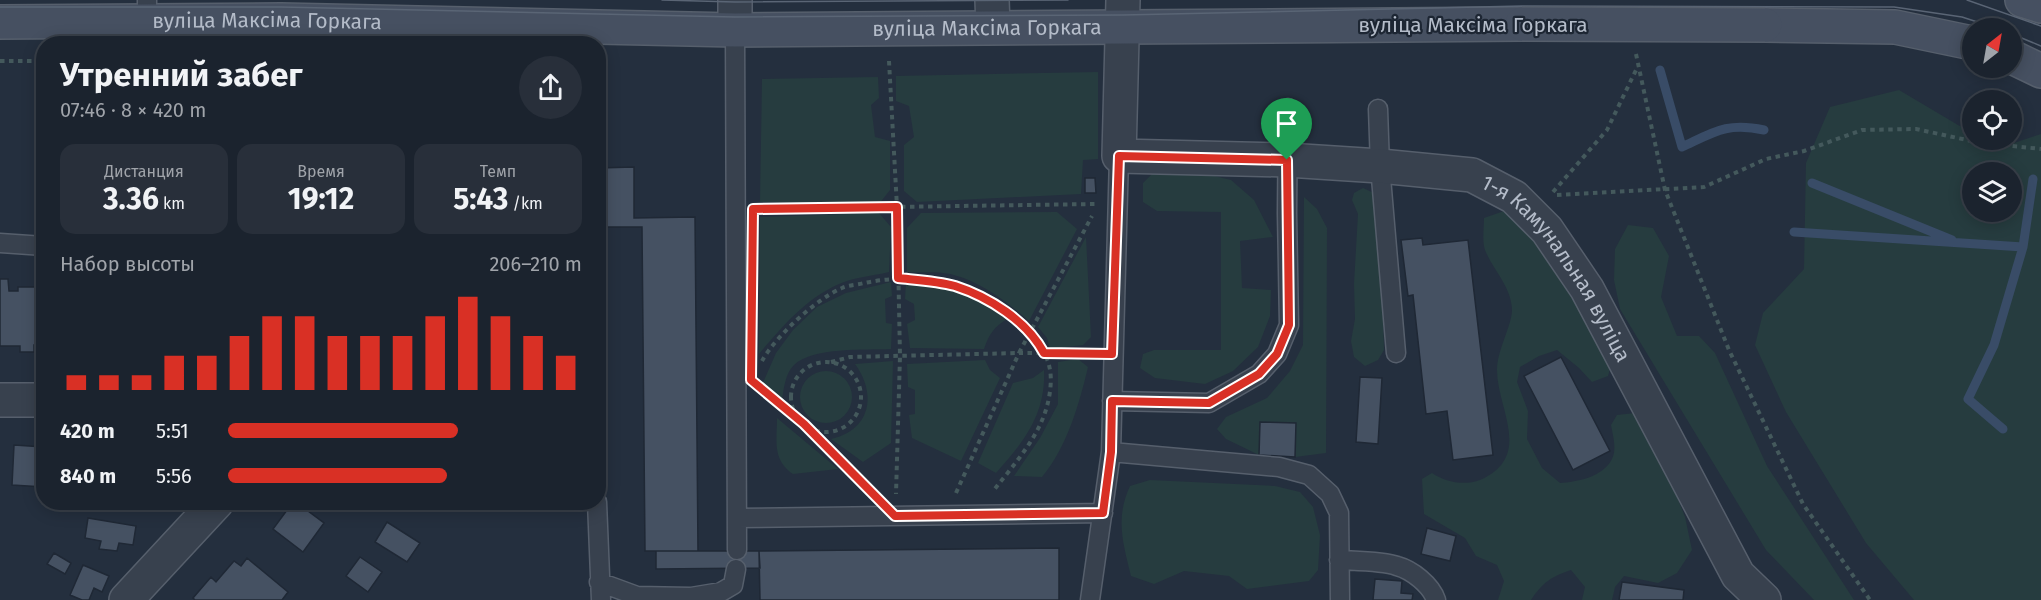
<!DOCTYPE html>
<html lang="ru">
<meta charset="utf-8">
<style>
body{margin:0;font-family:"Fira Sans",sans-serif;background:#282f3a;color:#f1f3f6;height:100vh;display:flex;flex-direction:column;font-size:22px;white-space:nowrap}
*{box-sizing:border-box;margin:0}
p{font-size:20px;color:#a0a4aa}
.icon{flex:none;width:33px;height:33px;fill:none;stroke:currentColor;stroke-width:2;stroke-linecap:round;stroke-linejoin:round}
.map{position:relative;flex:1;overflow:hidden}
.drawer{position:absolute;left:36px;top:36px;width:570px;height:474px;display:flex;flex-direction:column;background:#1b232e;border-radius:24px;box-shadow:0 3px 15px #0003,0 0 0 2px #39404a}
.drawer>*{flex:none}
.needle{width:39px;rotate:31deg}
.buttons{position:absolute;left:1962px;top:18px;display:grid;gap:12px}
.buttons a{display:grid;place-items:center;width:60px;height:60px;border-radius:50%;background:#1b232e;box-shadow:0 3px 15px #0003,0 0 0 2px #39404a;font-size:30px}
.pin{position:absolute;display:grid;place-items:center;width:51px;height:51px;color:#fff;margin:-62px -26px;border-radius:50% 50% 50% 0;rotate:-45deg;box-shadow:0 0 6px #0007}
.pin .icon{rotate:45deg}
.round{display:grid;place-items:center;flex:none;width:63px;height:63px;border-radius:32px;background:#282f3a}
.head{display:flex;align-items:center;justify-content:space-between;height:102px;padding:0 24px}
h1{font-size:33px;font-weight:700;line-height:45px}
.stats{display:grid;grid-template-columns:repeat(3,1fr);gap:9px;height:102px;padding:6px 24px}
.stats div{display:grid;align-content:center;border-radius:15px;background:#282f3a;text-align:center}
.stats b{font-size:30px;font-weight:700}
.stats small{font-size:16px;font-weight:400}
.stats p{font-size:16px}
.chart{height:168px;padding:12px 24px}
.chart p{display:flex;justify-content:space-between}
.chart svg{width:100%;height:108px;margin-top:6px;stroke:#d93025;stroke-width:6}
ul{padding:0 24px;list-style:none;font-size:20px}
li{display:grid;grid-template-columns:96px 72px 1fr;align-items:center;height:45px}
li i{height:15px;border-radius:8px;background:#d93025}
.map>svg:first-child{display:block}
.green{fill:#263c3f;fill-rule:evenodd}
.lines{fill:none;stroke-linecap:round;stroke-linejoin:round}
.stream{stroke:#394c67;stroke-width:9}
.building{fill:#455162;stroke:#1f2835;stroke-width:1.5}
.service-casing{stroke:#565f6c;stroke-width:21}
.minor-casing{stroke:#565f6c;stroke-width:36}
.secondary-casing{stroke:#565f6c;stroke-width:36}
.path{stroke:#44595c;stroke-width:4;stroke-dasharray:4.5 4.5;stroke-linecap:butt}
.service{stroke:#38414e;stroke-width:18}
.minor{stroke:#38414e;stroke-width:33}
.secondary{stroke:#465061;stroke-width:33}
.tram{stroke:#5a6575;stroke-width:1.5}
.secondary-bridge-casing{stroke:#565f6c;stroke-width:36;stroke-linecap:butt}
.secondary-bridge{stroke:#465061;stroke-width:33}
.route-casing{stroke:#fff;stroke-width:12}
.route{stroke:#d93025;stroke-width:8}
.labels{text-anchor:middle;dominant-baseline:central;stroke-width:4.5;stroke-linejoin:round;paint-order:stroke}
.street-label{font-size:21px;fill:#b4bcc9;stroke:#1d2633}
</style>
<div class="map">
<svg width="2041" height="600" viewBox="0 0 2041 600">
<rect width="100%" height="100%" fill="#242f3e"/>
<path class="green" d="M1098,72V159L1083,160L1081,194L917,202L904,191V145L914,137L909,106L896,101V76Z
M878,77L879,98L871,105L875,137L890,141V190L879,204L760,202L762,79Z
M1899,90L1958,125L1972,132V140H1990L2005,146L2041,134V600H1914L1866,543L1786,412L1755,345L1763,313L1804,269L1806,163L1830,107ZM1972,172H2012V212H1972Z
M1202,173L1231,180L1254,200L1273,237L1240,241L1242,288L1271,290L1270,316L1258,347L1233,371L1205,384L1155,378L1140,368L1143,354L1154,350H1221V212L1157,211L1143,202V183L1152,174Z
M1363,188L1376,194L1380,206L1384,350L1378,360L1365,366L1354,357L1351,341L1355,319L1354,284L1358,214L1352,200L1354,193Z
M1304,197L1317,209L1327,228L1326,453L1295,457L1296,423L1261,422L1259,455L1226,439L1217,429L1226,417L1267,398L1290,371L1303,345Z
M1504,211L1524,223L1551,259L1611,365L1608,376L1592,382L1579,368L1557,350L1539,356L1520,367L1517,382L1528,411L1527,439L1542,468L1560,483C1577,482 1603,477 1612,459C1617,449 1613,436 1611,425L1617,415L1635,413L1651,430L1685,517L1692,550L1677,573L1658,583L1624,576L1615,587L1612,600H1582L1585,587L1571,570C1551,577 1543,582 1531,600H1498L1504,581L1497,565L1476,556L1465,538L1424,514L1422,479L1432,473C1445,482 1464,486 1480,480C1534,456 1497,409 1497,370C1497,349 1513,324 1512,308C1510,285 1493,270 1485,250C1482,241 1484,228 1484,218Z
M1057,212L1077,229L1029,321C1007,302 983,283 954,275C940,271 922,273 907,272V228L921,213Z
M879,213L891,227L889,272C873,276 854,277 839,284C805,299 782,327 759,354L760,217Z
M1628,225L1653,228L1669,256L1661,297L1677,336H1699L1715,353L1767,466L1854,600H1814L1766,550L1620,309L1614,280L1615,249Z
M1086,237L1091,337L1083,345L1050,349L1047,338L1038,327Z
M891,282L892,296L885,299L886,323L892,324L891,349C866,350 812,347 794,365C785,374 784,388 782,400L762,385L776,353L793,330L817,307L846,293Z
M906,282C947,286 974,294 1007,319C994,327 989,334 984,349L910,348L907,324L915,320L914,304L905,299Z
M1078,359L1088,367C1079,405 1067,447 1042,477L1014,476L1040,438L1058,404V362Z
M985,360L990,370L1000,378L961,461L912,438L909,415L915,414V390L908,387L907,364Z
M893,361L891,443L863,462L831,439C871,430 877,394 855,364Z
M1044,370C1046,414 1024,442 996,473L978,463L1013,383L1033,378Z
M800 397a26 26 0 1 1 52 0a26 26 0 1 1-52 0Z
M777,418L838,469L793,474C772,459 777,442 777,418Z
M1150,480L1275,486L1300,492L1313,507L1320,535L1318,570L1309,581L1247,589L1229,576L1184,571L1154,584L1131,576C1123,543 1115,518 1130,486Z"/>
<g class="lines">
<path class="stream" d="M1660,70L1682,147C1714,132 1727,122 1764,130
M1812,183L1952,240
M1794,232L2023,247
M2003,429L1968,399L1994,345L2023,247L2033,179"/>
</g>
<path class="building" d="M634,167V218L695,217L698,551H645L642,227H598V168Z
M1085,178H1095L1096,193H1085Z
M1422,238L1423,245L1468,240L1493,455L1453,460L1447,411L1426,414L1413,295L1408,296L1401,240Z
M0,279H8L9,291H18V287H44V345H34V352H20V346H0Z
M1561,357L1610,451L1573,470L1524,376Z
M1360,377L1382,378L1378,444L1356,442Z
M1260,422L1296,423L1295,457L1259,455Z
M14,445L44,447V487L12,485Z
M293,502H296L324,523L303,552L273,529Z
M88,518L136,526L133,545L119,543L117,551L99,549L101,541L85,538Z
M387,522L420,543L407,562L375,542Z
M1427,528L1456,536L1450,561L1421,554Z
M1059,548V600H760L759,551Z
M656,551H759L760,568L656,569Z
M54,553L71,563L65,574L47,564Z
M360,557L382,572L368,592L346,576Z
M247,558L288,592L282,600H195L193,598L211,577L216,582L234,561L241,566Z
M83,565L109,576L102,592L94,588L89,600H82L70,595Z
M1375,579L1402,581L1401,593L1413,594L1412,600H1373Z
M1622,582L1684,590L1683,600H1619Z"/>
<g class="lines">
<g class="service-casing">
<path id="service" d="M147,21V0
M735,30L737,550
M1378,109L1380,166L1396,353
M0,243L44,246
M1112,401L1209,403L1259,374L1277,354L1289,325L1287,213L1288,108
M1111,452L1279,467L1309,475L1330,494L1339,513L1340,600
M597,502L601,600
M737,518L1103,513
M1339,560C1355,561 1383,561 1397,566C1412,570 1431,585 1436,600
M599,582L637,596L691,597L721,592L733,585L736,569
M1090,600L1111,452L1119,156"/>
</g>
<g class="minor-casing">
<g id="minor">
<path d="M735,0V30"/>
<path d="M992,0L993,26"/>
<path id="s1" d="M1123,0L1119,156L1287,160L1380,166L1472,175L1514,197L1547,230L1587,289L1738,575L1764,600"/>
<path d="M0,400H44"/>
<path d="M126,600L217,502"/>
</g>
</g>
<g class="secondary-casing">
<g id="secondary">
<path d="M2022,0L2041,6"/>
<path id="s2" d="M0,22L281,20L735,30L1522,24"/>
<path d="M1765,25L1895,27L1972,43"/>
<path d="M2012,57L2041,71"/>
</g>
</g>
<path class="path" d="M1636,54L1665,190L1729,350L1803,504L1870,600
M0,61H44
M889,61L897,207L900,356L896,494
M1553,192L1607,130L1637,68
M1557,195L1704,187L1766,159L1804,151L1862,130L1916,129L1976,142L2041,149
M757,209L1095,204
M762,361C775,337 816,299 842,288C848,285 857,285 864,283C893,277 925,277 954,286C989,296 1044,331 1050,370C1052,380 1050,396 1047,406C1039,437 1013,466 993,491
M831,362L850,357L1019,353L1092,216
M791 397a35 35 0 1 1 70 0a35 35 0 1 1-70 0Z
M761,388L804,424L871,492
M956,493L1019,353H1092"/>
<use href="#service" class="service"/>
<use href="#minor" class="minor"/>
<use href="#secondary" class="secondary"/>
<path class="tram" d="M662,0L735,2L1068,0
M1967,0L2041,26
M0,7H281L735,17L1123,15L1522,6L1894,7L1962,17L1996,28
M2012,34L2041,46"/>
<g class="secondary-bridge-casing">
<path id="secondary-bridge" d="M1522,24L1765,25"/>
</g>
<use href="#secondary-bridge" class="secondary-bridge"/>
</g>
<g class="lines">
<g class="route-casing">
<path id="route" d="M1119,156L1287,160L1289,325L1277,354L1259,374L1209,403L1112,401L1111,452L1103,513L895,516L804,424L751,380L753,209L897,207L898,278C917,280 937,281 955,286C989,297 1027,321 1044,353L1112,354Z"/>
</g>
<use href="#route" class="route"/>
</g>
<g class="labels">
<g class="street-label">
<text stroke="none"><textPath href="#s2" startOffset="267">вуліца Максіма Горкага</textPath></text>
<text x="1473" y="25">вуліца Максіма Горкага</text>
<text stroke="none"><textPath href="#s2" startOffset="987">вуліца Максіма Горкага</textPath></text>
<text stroke="none"><textPath href="#s1" startOffset="639">1-я Камунальная вуліца</textPath></text>
</g>
</g>
</svg>
<div class="buttons">
<a><svg class="needle" viewBox="-14 -14 28 28"><path d="M0-13l5 13h-10z" fill="#e53935"/><path d="M0 13l5-13h-10z" fill="#a0a4aa"/></svg></a>
<a><svg class="icon" aria-label="locate" viewBox="0 0 24 24"><circle cx="12" cy="12" r="6"/><path d="M12 2v4M12 18v4M2 12h4M18 12h4"/></svg></a>
<a><svg class="icon" aria-label="layers" viewBox="0 0 24 24"><path d="M12 4l9 5-9 5-9-5zM3 14l9 5 9-5"/></svg></a>
</div>
<div class="pin" style="left:1287px;top:160px;background:#1e9e55"><svg class="icon" aria-label="arrive" viewBox="0 0 24 24"><path d="M6 21V4h12l-3 4 3 4H6"/></svg></div>
<section class="drawer">
<div class="head"><div><h1>Утренний забег</h1><p>07:46 · 8 × 420 m</p></div><a class="round"><svg class="icon" aria-label="share" viewBox="0 0 24 24"><path d="M12 15V3M7 8l5-5 5 5M5 13v7h14v-7"/></svg></a></div>
<div class="stats">
<div><p>Дистанция</p><b>3.36<small> km</small></b></div>
<div><p>Время</p><b>19:12</b></div>
<div><p>Темп</p><b>5:43<small> /km</small></b></div>
</div>
<div class="chart"><p><span>Набор высоты</span>206–210 m</p>
<svg viewBox="0 0 160 44" preserveAspectRatio="none"><path d="M5 44V38M15 44V38M25 44V38M35 44V30M45 44V30M55 44V22M65 44V14M75 44V14M85 44V22M95 44V22M105 44V22M115 44V14M125 44V6M135 44V14M145 44V22M155 44V30"/></svg>
</div>
<ul>
<li><b>420 m</b>5:51<i style="width:65%"></i></li>
<li><b>840 m</b>5:56<i style="width:62%"></i></li>
</ul>
</section>
</div>
